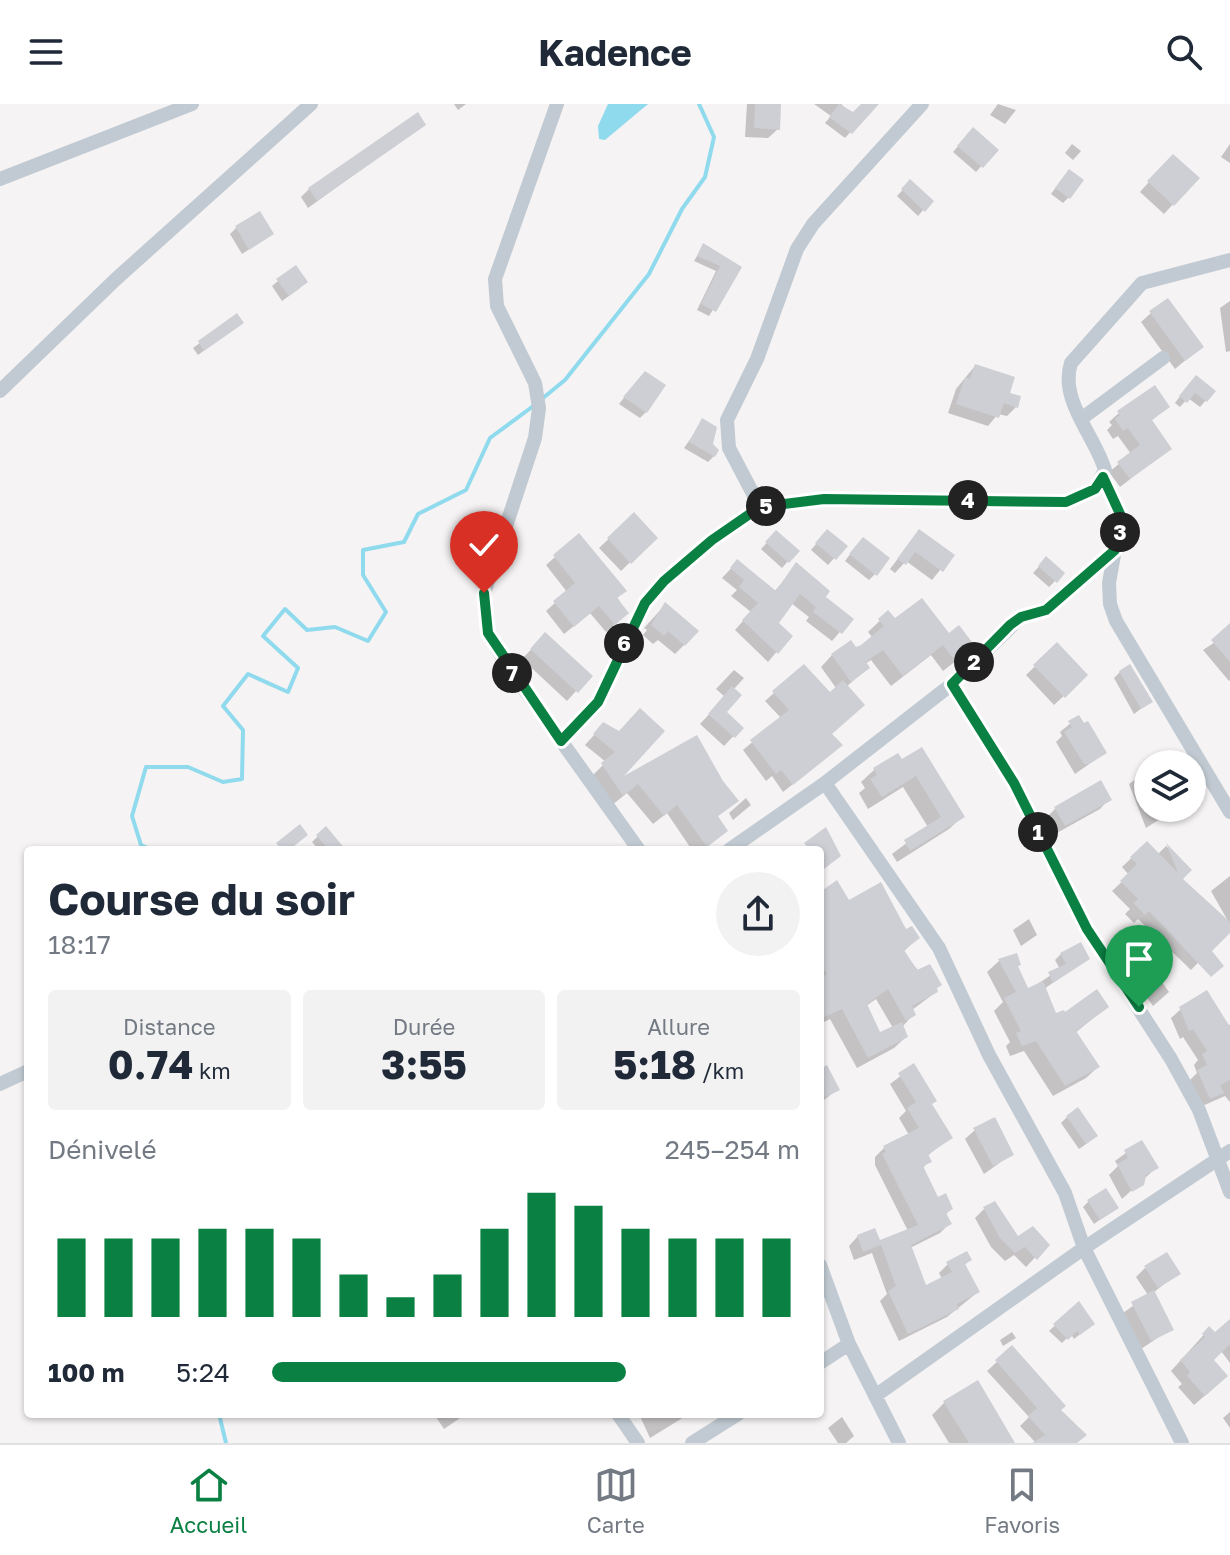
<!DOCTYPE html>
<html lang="fr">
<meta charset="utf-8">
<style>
body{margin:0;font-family:"Golos Text",sans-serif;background:#f2f2f3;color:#1f2937;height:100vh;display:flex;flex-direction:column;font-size:30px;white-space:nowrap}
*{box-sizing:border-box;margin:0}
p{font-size:26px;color:#747a83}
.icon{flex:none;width:44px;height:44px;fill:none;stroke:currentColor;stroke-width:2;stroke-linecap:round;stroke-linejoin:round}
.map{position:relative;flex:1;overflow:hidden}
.sheet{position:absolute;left:24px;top:742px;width:800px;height:572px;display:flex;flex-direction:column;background:#fff;border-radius:8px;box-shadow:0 2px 6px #0004}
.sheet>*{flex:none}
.fabs{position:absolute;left:1134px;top:646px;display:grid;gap:16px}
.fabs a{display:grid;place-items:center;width:72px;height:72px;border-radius:50%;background:#fff;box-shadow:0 2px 6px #0004;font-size:40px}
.pin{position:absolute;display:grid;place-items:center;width:68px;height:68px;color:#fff;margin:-82px -34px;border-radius:50% 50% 50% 0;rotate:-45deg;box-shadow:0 0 8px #0007}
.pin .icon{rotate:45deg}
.km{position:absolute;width:40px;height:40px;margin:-20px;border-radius:50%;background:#222;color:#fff;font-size:22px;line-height:40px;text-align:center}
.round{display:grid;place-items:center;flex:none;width:84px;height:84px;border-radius:42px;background:#f2f2f3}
.summary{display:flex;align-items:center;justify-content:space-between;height:136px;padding:0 24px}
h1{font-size:44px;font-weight:700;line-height:60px}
.stats{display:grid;grid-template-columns:repeat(3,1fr);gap:12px;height:136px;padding:8px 24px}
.stats div{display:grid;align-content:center;border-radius:8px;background:#f2f2f3;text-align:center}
.stats b{font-size:40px;font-weight:700}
.stats small{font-size:22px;font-weight:400}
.stats p{font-size:22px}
.chart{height:224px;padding:16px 24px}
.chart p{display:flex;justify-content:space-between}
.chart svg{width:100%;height:144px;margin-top:8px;stroke:#0b8043;stroke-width:6}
ul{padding:0 24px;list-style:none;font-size:26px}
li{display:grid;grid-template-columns:128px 96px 1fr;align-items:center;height:60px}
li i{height:20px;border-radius:10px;background:#0b8043}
header{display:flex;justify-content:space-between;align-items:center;height:104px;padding:0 24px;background:#fff;font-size:36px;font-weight:700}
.menu{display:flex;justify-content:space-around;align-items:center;height:112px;border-top:2px solid #e0e1e3;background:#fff;font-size:22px;color:#747a83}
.menu a{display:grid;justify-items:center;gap:4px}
.menu .selected{color:#0b8043}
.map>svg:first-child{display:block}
.water{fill:#90daee}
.shadow{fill:#0003;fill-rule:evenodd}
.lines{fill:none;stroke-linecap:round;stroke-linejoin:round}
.stream{stroke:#90daee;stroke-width:4}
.building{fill:#cdcfd5}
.minor{stroke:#c1cad2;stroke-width:14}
.route-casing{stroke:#fff;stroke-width:16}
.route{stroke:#0b8043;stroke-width:10}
</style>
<header><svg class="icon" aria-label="menu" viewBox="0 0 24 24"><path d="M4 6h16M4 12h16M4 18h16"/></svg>Kadence<svg class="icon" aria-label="search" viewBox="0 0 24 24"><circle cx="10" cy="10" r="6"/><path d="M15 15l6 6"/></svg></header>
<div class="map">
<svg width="1230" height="1339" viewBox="0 0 1230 1339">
<rect width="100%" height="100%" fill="#f5f3f3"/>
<path class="water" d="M608,0H648L605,36L599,35L598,22Z"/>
<path class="shadow" d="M454,0H466L458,6Z
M747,0H779L778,25L768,34L745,33Z
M814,0H841L853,11L863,0H876L845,34L825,19L831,12Z
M998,0L1016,6L1005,20L990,11Z
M424,20L308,104L301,93L309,85Z
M968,31L996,46L976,68L953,48Z
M1072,40L1081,47L1073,56L1065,49Z
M1230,40V59L1221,53Z
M1164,61L1197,74L1164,110L1140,88Z
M1063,74L1069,93L1063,99L1051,90Z
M910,78L931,97L918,112L897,92Z
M236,124L272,130L242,150L230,130Z
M703,142L739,164L709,212L697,206L716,167L694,157Z
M278,177L300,184L282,197L272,182Z
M1230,197V247L1226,248L1220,204Z
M1151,209L1201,243L1175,265L1141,218Z
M237,212L241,219L198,251L193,244Z
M975,262L1008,290L1016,303L1007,312L998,310L988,322L948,309L956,285Z
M639,275L646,308L640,314L619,300Z
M1190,279L1214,287L1200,303L1188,294L1180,303L1175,299Z
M1167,303L1151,317L1170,344L1120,383L1109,368L1131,350L1118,332L1113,335L1107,326L1112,321L1109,318L1119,309Z
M703,317L714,352L708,358L684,344Z
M634,411L655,434L621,467L599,444Z
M919,427L952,451L932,476L906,457L895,469L890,465Z
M776,429L797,447L782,464L761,445Z
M579,432L627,509L606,528L590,509L564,530L546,507L567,488L546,461Z
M822,433L845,442L828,461L811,446Z
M857,441L875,470L869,476L845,457Z
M1046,455L1062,470L1049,483L1033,469Z
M737,458L774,488L797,461L823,493L851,515L832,537L806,517L809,513L791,499L776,519L790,532L768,558L735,526L751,508L731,492L737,486L722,474Z
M922,496L961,553L943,567L931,551L891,582L871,556L865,560L868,564L846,583L830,631L832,649L783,688L772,672L766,677L743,646L781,614L765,597L774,589L829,590L836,584L821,563L832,551L856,546L873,534L868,528L888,509L895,517Z
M665,501L684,541L675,550L658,536L653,540L643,531L647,526L644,524Z
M1230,528V576L1229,577L1203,546Z
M545,531L576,587L567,597L522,555Z
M1057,541L1086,571L1054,601L1026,571Z
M734,566L744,574L733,586L724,608L741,624L724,642L700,620L725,593L716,585Z
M1120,568L1150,598L1134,610L1114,574Z
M1078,613L1105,649L1075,670L1056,638L1062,632L1060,628Z
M604,620L619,629L616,678L696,633L729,704L716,713L726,727L703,746H692L667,709L653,720L627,689L612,701L593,671L606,658L585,641Z
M897,651L962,713L949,725L897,758L892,750L928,723L903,683L868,705L859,689L865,684L861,678L874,666Z
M1148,666V704H1177L1146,724L1129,680Z
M1192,669L1200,688L1192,697Z
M746,694L751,701L733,716L729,709Z
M1109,695L1100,705L1055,730L1046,714L1056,704Z
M325,725L343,746H319L312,738Z
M1146,740L1157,751L1166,742L1190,766L1181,775L1229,819L1211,787L1230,772V826L1191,866L1138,815L1134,819L1125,810L1130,805L1112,787L1129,771L1122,763Z
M820,790L848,799L918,834L903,848L936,888L912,906L914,910L902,923L906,933L894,944L857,964L830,915L820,920ZM876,895L893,924L880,931L866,902Z
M1029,815L1037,831L1021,842L1013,826Z
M1061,850L1087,855L1044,885L1055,911L1107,903L1075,929L1098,963L1086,974L1053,992L1024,947L1010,952L1006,942L1010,938L994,907L1003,898L987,868L999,857L1015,851L1016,863L1027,887L1060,865L1055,856Z
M1159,874L1169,888L1153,902L1143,888Z
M1181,905L1230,921V998L1225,992L1200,1003L1189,977L1197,969L1194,961L1198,956L1183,933L1180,935L1171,914Z
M914,962L930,1001L950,1034L927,1052L929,1057L922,1065L937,1096L951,1105L945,1111L949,1120L940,1129L910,1144L925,1184L942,1175L939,1169L948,1160L969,1156L964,1162L978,1188L947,1213L899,1237L880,1197L887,1190L872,1149L854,1156L849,1142L858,1132L878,1139L908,1127L875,1061V1053L884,1044L909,1031L899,1014L906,1007L890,980Z
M820,967L837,986L820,999Z
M1067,1013L1089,1038L1079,1045L1061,1019Z
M975,1026L1012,1050L984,1070L965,1035Z
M1141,1038L1156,1064L1122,1095L1109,1071L1118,1062L1115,1057Z
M1089,1097L1116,1104L1094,1120L1083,1103Z
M984,1105L1018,1134L1047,1141L1026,1163L1014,1151L1005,1157L991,1143L975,1114Z
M1145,1164L1178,1169L1153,1189L1171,1225L1141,1245L1123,1209L1148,1191L1136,1173Z
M1078,1200L1088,1224L1074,1235L1071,1230L1062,1239L1049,1227Z
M1230,1218V1259L1221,1247L1211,1256L1216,1282L1194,1301L1178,1283L1182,1280L1171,1267L1209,1225L1214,1230Z
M1012,1228L1016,1234L1003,1242L1000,1236Z
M1012,1244L1059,1306L1076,1339H1036L1020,1322L1029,1313L987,1267Z
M945,1298L999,1339H949L932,1311Z
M1230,1308V1324L1223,1314Z
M434,1310H466L444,1325Z
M639,1310H689L650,1334Z
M842,1313L854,1332L846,1339H838L828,1324Z"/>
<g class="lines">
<path class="stream" d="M543,294L565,276L649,170L682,105L705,73L714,33L699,0
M151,746L141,741L132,712L146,663H188L223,678L242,675L243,626L223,602L248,570L288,588L298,564L263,532L285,505L307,526L335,523L368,537L386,508L363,471V446L404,438L418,410L466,386L490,334L536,300
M28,928V939
M219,1310L226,1339"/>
</g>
<path class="building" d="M755,0H781L780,26L754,24Z
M839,0L853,8L861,0H879L852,30L829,13Z
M418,8L426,21L317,97L308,84Z
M973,23L999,46L983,64L957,42Z
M1173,50L1200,74L1174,102L1147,77Z
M1069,65L1084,76L1070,95L1055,84Z
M910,75L934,97L925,108L901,85Z
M260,107L274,130L249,146L235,122Z
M703,139L742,163L716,208L701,200L720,162L697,152Z
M296,161L308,178L289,192L276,175Z
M1168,194L1204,243L1185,257L1149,207Z
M237,209L244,219L204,247L198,237Z
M975,260L1015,273L1010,289L1021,292L1018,304L1004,299L999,314L956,300L965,273L970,275Z
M645,267L666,281L647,309L623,293Z
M1196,271L1216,287L1207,298L1195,289L1187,299L1179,292Z
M1155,281L1170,303L1152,316L1172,345L1130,375L1117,358L1140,341L1128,324L1123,327L1115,315L1120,311L1117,307Z
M702,314L717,323L713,340L719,346L715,353L689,338Z
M634,408L658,434L631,460L607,434Z
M827,425L848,442L836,456L815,439Z
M919,425L955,451L943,468L915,448L906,461L897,455Z
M776,426L800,447L789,459L765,438Z
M579,429L627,487L617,494L629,509L615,521L599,502L574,523L553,497L575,479L553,451Z
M863,433L890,454L877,472L849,450Z
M1046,452L1065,469L1057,479L1038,462Z
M737,455L776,487L796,458L830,487L826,493L854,515L842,530L813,508L816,503L800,490L779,519L793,532L778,550L742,516L758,499L739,483L744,476L730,464Z
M922,494L949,529L959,521L975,542L956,558L943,541L903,572L883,546L866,558L870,564L851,578L831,550L851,536L856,543L861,541L884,522L878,515L888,506L895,514Z
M665,498L699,527L685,542L668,527L664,532L651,521Z
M1230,519V558L1211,536Z
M545,528L593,572L578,589L530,545Z
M1057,538L1088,571L1065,594L1033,561Z
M804,560L830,588L843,576L865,601L832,630L843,641L793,681L781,666L776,670L750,636L789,606L772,587Z
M1130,560L1153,598L1141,605L1119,567Z
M732,582L742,591L727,608L744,624L735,634L708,610Z
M640,604L665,627L624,672L697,631L723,677L739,697L718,712L728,727L707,743L677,701L664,712L638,680L623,692L601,659L615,648L593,630L603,618L619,627Z
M1079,611L1084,619L1088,617L1107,649L1089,660H1084L1064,628L1072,623L1068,617Z
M922,643L965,713L910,747L904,736L941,713L916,672L882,693L870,675L877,671L873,664L898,649L902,655Z
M1101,676L1112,696L1065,722L1054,703Z
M300,720L308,731L289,746H282L276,739Z
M326,722L346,746H329L316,731Z
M826,723L841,752L820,768V746H810L804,739Z
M1147,737L1178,769L1166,739L1192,766L1183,775L1230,818V829L1212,847L1224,862L1211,873L1149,807L1145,811L1133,799L1138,795L1120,777L1137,760L1130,753Z
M837,776L849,796L881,778L906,825L912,822L920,834L904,846L917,866L930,860L942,881L937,884L938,888L912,902L916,911L906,917L888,885L867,900L880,928L902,918L908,933L868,954L842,905L820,915V874L827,870L820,860V788Z
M1081,838L1090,855L1053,879L1048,868L1066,860L1060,849Z
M1017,849L1021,861L1018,862L1028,884L1043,877L1056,909L1064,906L1065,908L1097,885L1109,903L1076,927L1100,963L1065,982L1036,937L1022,942L1016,929L1021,927L1004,894L1016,888L998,855Z
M1207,886L1230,923V976L1220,981L1224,989L1210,995L1197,966L1207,961L1202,950L1207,947L1193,925L1189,927L1179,903Z
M914,959L937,997L932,1000L953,1034L928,1050L932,1058L923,1062L938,1093L946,1089L953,1105L946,1109L952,1120L911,1141L926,1181L952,1168L946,1158L967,1147L972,1156L965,1160L980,1188L957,1200L959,1205L908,1230L888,1187L896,1182L881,1141L863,1148L857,1131L875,1124L880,1136L918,1121L882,1050L886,1048L883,1042L919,1024L907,1004L916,998L898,969Z
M827,961L840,986L820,996V965Z
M1078,1003L1098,1032L1086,1040L1066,1012Z
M995,1013L1014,1051L993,1062L973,1024Z
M1142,1036L1159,1064L1146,1071L1144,1081L1132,1088L1117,1060L1128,1054L1124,1046Z
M1106,1084L1119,1104L1100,1116L1087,1096Z
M995,1097L1018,1132L1033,1122L1050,1141L1037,1156L1025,1143L1015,1149L1000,1134L983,1103Z
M1167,1148L1181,1170L1158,1184L1144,1162Z
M1154,1186L1174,1226L1151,1237L1131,1198Z
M1079,1197L1095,1220L1080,1231L1077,1227L1068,1236L1053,1220Z
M1230,1215V1240L1214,1256L1228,1272L1205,1292L1187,1272L1190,1268L1180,1256L1205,1233L1202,1230L1209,1222L1215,1228Z
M1012,1241L1066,1302L1061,1306L1087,1331L1077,1339H1032L1045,1331L1028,1312L1037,1304L995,1256Z
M978,1276L1015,1339H969L954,1315L943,1297Z"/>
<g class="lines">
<path class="minor" d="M557,0L495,175L497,202L535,279L539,304L535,334L484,489L488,529L507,561L639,746
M0,75L192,0
M0,287L116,175L311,0
M1081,315L1163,254
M1103,373L1121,412L1109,479L1110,500L1116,517L1230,708
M760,403L729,344L727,316L757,255L797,145L813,120L922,0
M952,580L1014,679L1087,825L1171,955L1199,1006L1230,1088
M561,637L598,598L645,499L664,477L712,436L760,403L824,395L1066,398L1095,385L1105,366C1095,332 1059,296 1071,259L1142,179L1230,156
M825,679L939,844L989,951L1065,1089L1084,1144L1182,1339
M729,746L825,679L952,580L1021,513L1046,506L1115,446
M0,980L28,967
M820,1161L849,1240L899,1339
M820,1259L849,1240
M875,1292L1084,1144L1230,1047
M618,1310L638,1339
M692,1339L738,1310"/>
</g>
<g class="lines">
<g class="route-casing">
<path id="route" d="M484,489L488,529L561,637L598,598L645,499L664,477L712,436L760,403L824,395L1066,398L1095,385L1103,373L1121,412L1115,446L1046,506L1021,513L1010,521L952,580L1014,679L1087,825L1139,903"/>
</g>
<use href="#route" class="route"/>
</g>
</svg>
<div class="fabs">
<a><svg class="icon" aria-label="layers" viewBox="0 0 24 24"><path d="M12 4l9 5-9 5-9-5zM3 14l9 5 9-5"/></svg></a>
</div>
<div class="pin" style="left:1139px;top:903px;background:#1e9e55"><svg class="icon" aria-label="arrive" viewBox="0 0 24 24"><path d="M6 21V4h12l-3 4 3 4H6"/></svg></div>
<div class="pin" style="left:484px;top:489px;background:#d93025"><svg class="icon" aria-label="check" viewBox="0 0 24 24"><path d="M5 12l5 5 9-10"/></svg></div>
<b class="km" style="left:1038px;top:728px">1</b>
<b class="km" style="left:974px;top:558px">2</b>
<b class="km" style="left:1120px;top:428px">3</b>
<b class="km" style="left:968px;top:396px">4</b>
<b class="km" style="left:766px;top:402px">5</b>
<b class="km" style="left:624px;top:539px">6</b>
<b class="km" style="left:512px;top:569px">7</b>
<section class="sheet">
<div class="summary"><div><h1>Course du soir</h1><p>18:17</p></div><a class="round"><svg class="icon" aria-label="share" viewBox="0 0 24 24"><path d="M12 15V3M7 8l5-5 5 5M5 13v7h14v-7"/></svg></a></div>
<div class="stats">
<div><p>Distance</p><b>0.74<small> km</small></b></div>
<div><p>Durée</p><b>3:55</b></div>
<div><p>Allure</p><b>5:18<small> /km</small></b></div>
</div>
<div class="chart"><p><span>Dénivelé</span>245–254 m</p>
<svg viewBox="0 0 160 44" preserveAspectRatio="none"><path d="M5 44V20M15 44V20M25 44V20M35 44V17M45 44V17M55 44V20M65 44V31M75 44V38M85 44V31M95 44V17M105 44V6M115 44V10M125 44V17M135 44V20M145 44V20M155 44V20"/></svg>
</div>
<ul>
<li><b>100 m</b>5:24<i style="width:67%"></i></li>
</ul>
</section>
</div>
<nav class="menu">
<a class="selected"><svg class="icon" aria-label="home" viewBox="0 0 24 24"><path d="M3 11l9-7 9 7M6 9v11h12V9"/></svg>Accueil</a>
<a><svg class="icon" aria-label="map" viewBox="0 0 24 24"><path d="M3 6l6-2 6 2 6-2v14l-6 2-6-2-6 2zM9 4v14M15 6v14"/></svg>Carte</a>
<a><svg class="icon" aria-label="saved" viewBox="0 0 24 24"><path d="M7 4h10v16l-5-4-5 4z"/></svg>Favoris</a>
</nav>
